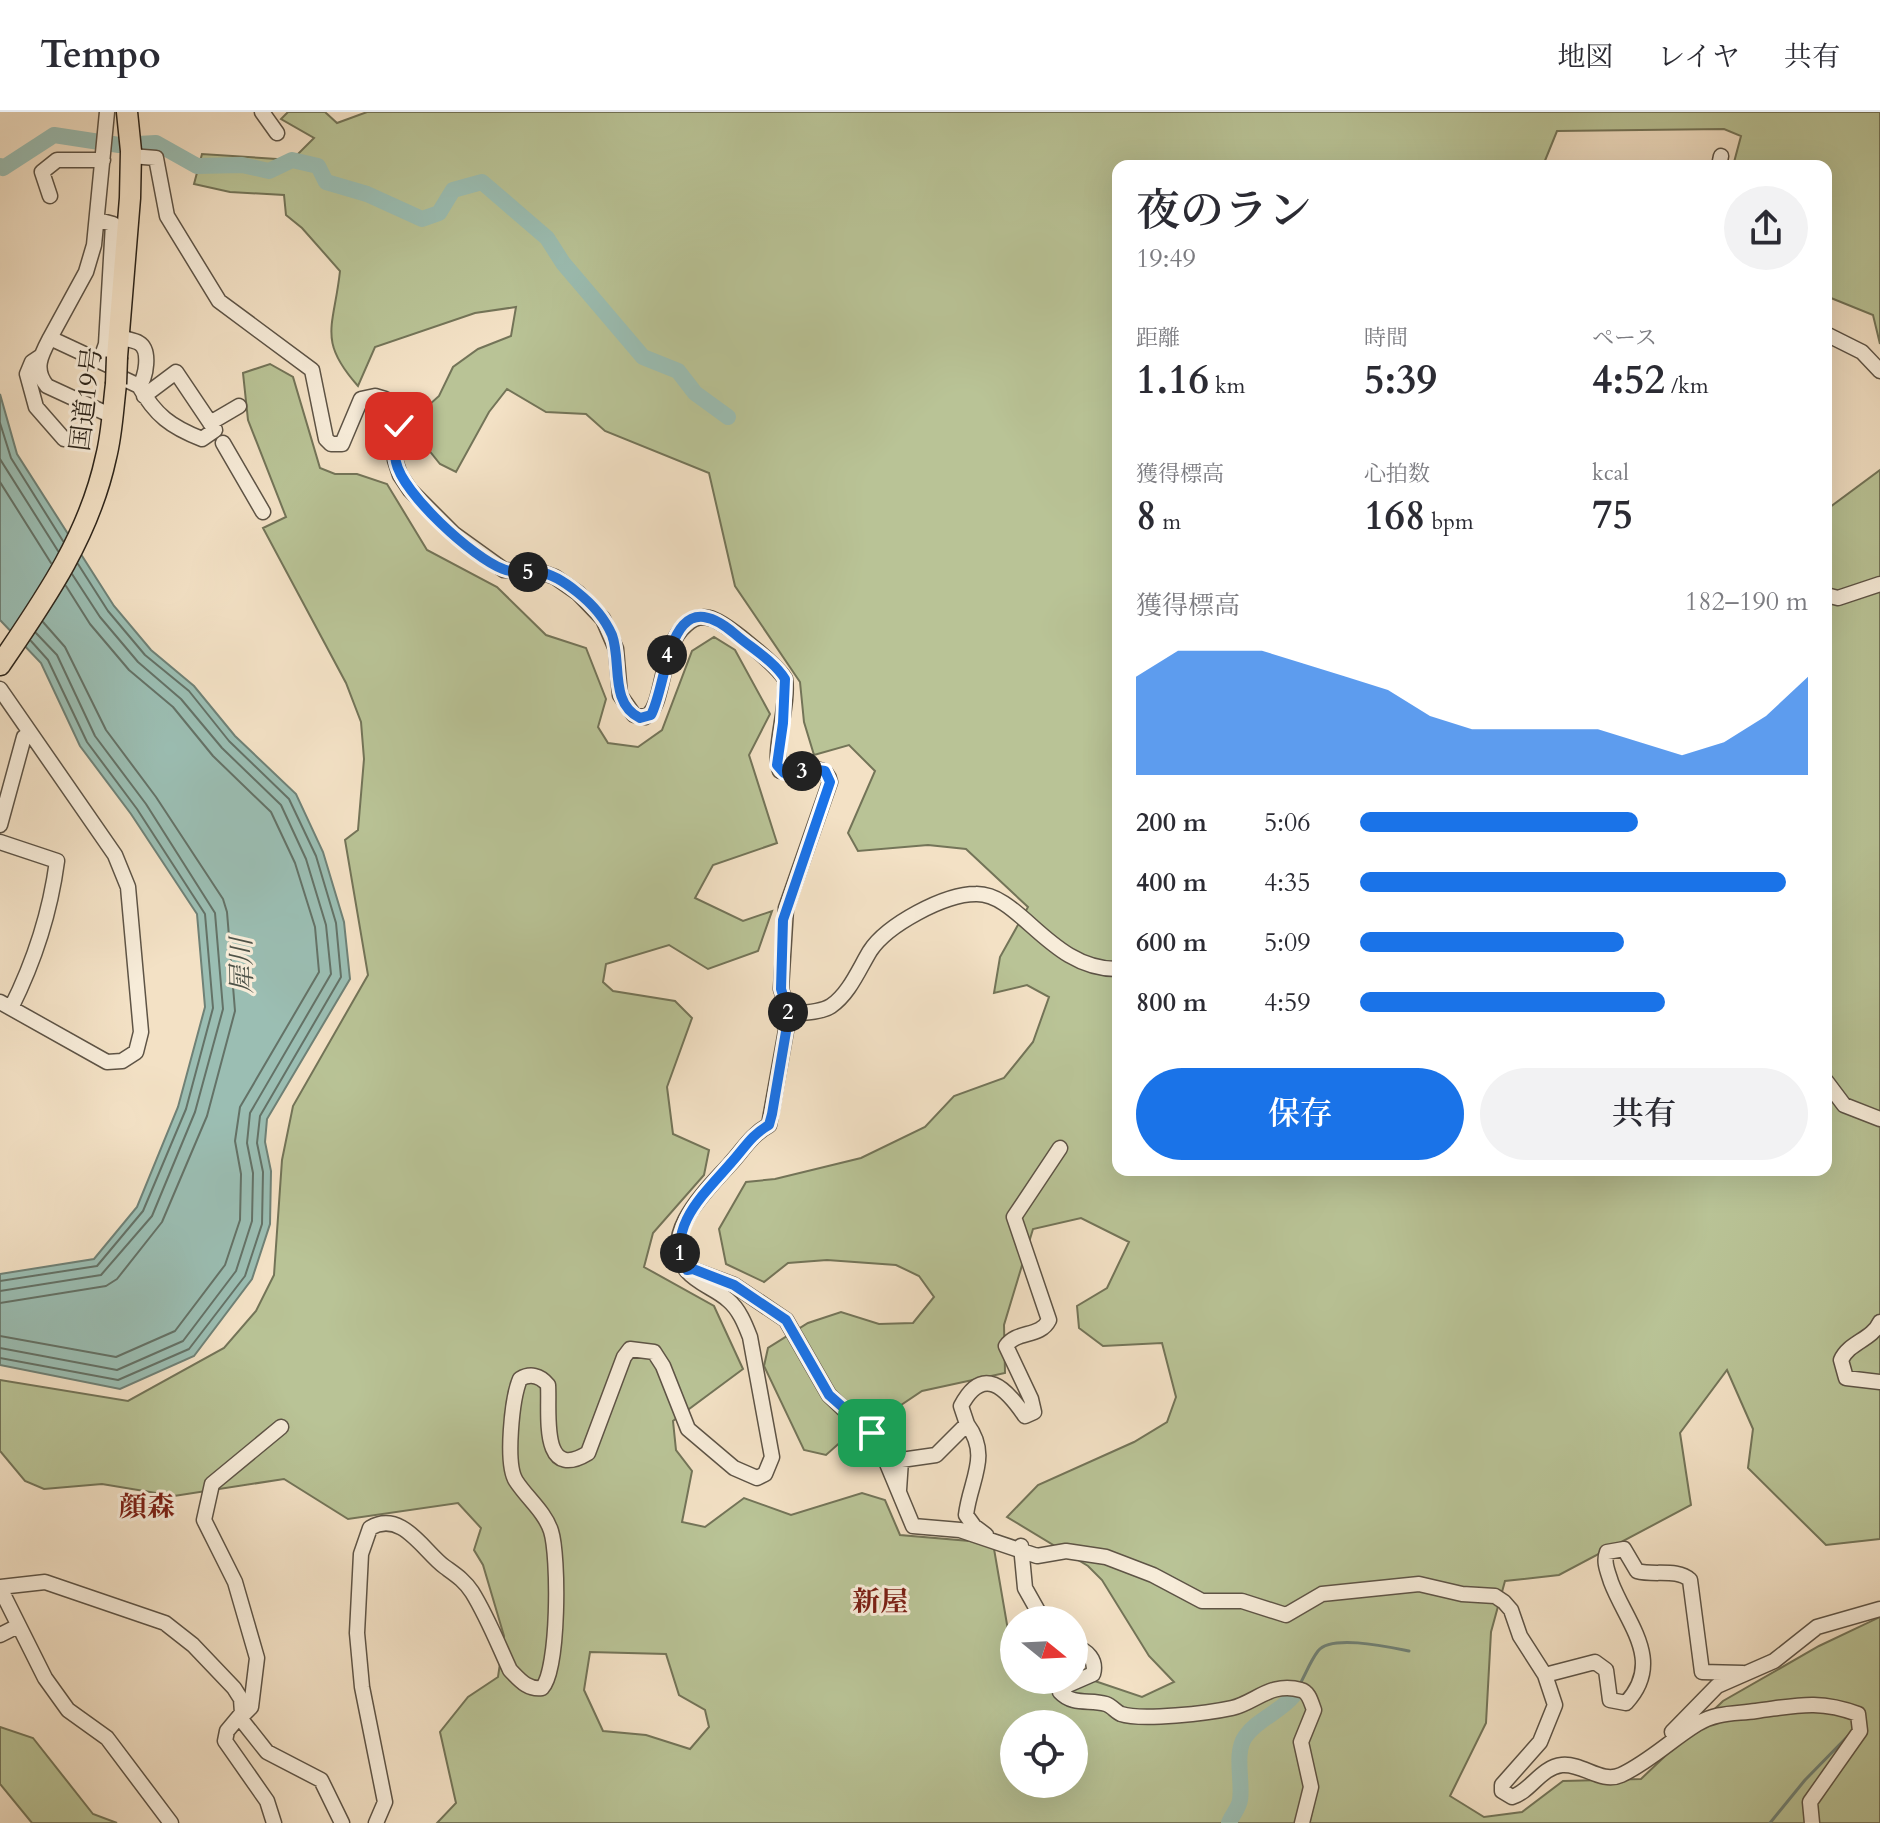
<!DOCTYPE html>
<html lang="ja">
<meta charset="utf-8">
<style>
body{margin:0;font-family:Cardo,"Noto Serif JP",serif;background:#f2f2f3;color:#2b2b33;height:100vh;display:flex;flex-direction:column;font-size:30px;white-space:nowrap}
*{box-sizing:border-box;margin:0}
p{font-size:26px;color:#7c7c81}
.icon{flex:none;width:44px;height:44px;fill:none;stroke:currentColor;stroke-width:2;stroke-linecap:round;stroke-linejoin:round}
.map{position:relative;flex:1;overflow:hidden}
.sheet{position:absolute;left:1112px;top:48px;width:720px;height:1016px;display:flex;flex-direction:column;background:#fff;border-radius:16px;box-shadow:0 8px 32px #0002}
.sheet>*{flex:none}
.needle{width:52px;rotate:108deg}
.buttons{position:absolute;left:1000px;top:1494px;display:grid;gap:16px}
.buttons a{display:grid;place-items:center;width:88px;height:88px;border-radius:50%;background:#fff;box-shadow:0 8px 32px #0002;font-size:40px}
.pin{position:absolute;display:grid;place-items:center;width:68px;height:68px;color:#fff;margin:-34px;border-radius:16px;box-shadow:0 4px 12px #0006}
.km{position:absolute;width:40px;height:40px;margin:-20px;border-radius:50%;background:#222;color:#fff;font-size:22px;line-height:40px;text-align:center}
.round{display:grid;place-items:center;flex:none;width:84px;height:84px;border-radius:42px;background:#f2f2f3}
.headline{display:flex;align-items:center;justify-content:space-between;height:136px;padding:0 24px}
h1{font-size:44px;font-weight:600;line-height:60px}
.metrics{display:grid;grid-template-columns:repeat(3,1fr);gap:12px;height:136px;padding:8px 24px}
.metrics div{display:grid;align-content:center}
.metrics b{font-size:40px;font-weight:600}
.metrics small{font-size:22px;font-weight:400}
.metrics p{font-size:22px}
.chart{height:224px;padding:16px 24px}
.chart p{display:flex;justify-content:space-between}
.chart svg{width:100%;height:144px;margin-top:8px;fill:#1a73e8;opacity:.7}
.button{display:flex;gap:16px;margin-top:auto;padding:16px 24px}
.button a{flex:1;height:92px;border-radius:48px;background:#1a73e8;color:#fff;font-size:32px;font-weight:600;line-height:92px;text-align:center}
.button a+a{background:#f2f2f3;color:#2b2b33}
ul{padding:0 24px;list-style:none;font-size:26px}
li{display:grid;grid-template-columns:128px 96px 1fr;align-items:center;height:60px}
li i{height:20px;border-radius:10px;background:#1a73e8}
header{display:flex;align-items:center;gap:48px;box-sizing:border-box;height:112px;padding:0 40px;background:#fff;border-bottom:2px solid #e1e1e2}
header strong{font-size:38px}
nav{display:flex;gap:44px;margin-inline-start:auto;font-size:28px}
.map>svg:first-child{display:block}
.green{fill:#b9c396;stroke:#737458;stroke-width:2;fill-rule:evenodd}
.water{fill:#9bbeb3;stroke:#6f8176;stroke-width:2}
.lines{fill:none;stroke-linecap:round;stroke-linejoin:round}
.shore{stroke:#647267;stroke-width:2}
.stream{stroke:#6f8176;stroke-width:3}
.river{stroke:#9bbeb3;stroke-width:16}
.minor-casing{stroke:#5e5446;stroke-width:17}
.highway-casing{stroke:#2d251b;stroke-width:23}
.minor{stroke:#f7ecd9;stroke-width:14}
.highway{stroke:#f3e1c5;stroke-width:20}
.highway-bridge-casing{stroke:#2d251b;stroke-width:23;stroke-linecap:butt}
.highway-bridge{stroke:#f3e1c5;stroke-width:20}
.route-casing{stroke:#fff;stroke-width:16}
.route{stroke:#1a73e8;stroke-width:10}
.labels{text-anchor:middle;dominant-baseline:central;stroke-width:6;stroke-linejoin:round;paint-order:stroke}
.street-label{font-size:26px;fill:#2d251b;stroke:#f7ecd9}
.water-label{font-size:28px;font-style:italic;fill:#4e5349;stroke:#f7ecd9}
.neighbourhood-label{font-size:28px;font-weight:bold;fill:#7a1f14;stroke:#f7ecd9}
</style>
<header>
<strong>Tempo</strong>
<nav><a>地図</a><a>レイヤ</a><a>共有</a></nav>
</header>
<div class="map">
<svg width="1880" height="1711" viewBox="0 0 1880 1711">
<rect width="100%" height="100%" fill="#f3e1c5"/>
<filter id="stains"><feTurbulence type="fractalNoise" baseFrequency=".0025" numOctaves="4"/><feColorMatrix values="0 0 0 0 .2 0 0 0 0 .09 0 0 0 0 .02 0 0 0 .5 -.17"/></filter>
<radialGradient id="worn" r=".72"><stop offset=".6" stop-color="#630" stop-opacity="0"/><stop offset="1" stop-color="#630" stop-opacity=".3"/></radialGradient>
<path class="green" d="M288,0H325L337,11L367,0H1880V232L1873,203L1826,184V54H1733L1741,24L1724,17L1557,19L1544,51L1546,54H1118V1058H1826V398L1880,358V1427L1826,1433L1748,1356L1753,1317L1727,1258L1680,1321L1691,1393L1559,1463L1505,1469L1491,1520L1486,1611L1450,1684L1484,1705L1522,1700L1563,1669L1641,1667L1723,1589L1819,1534L1880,1505V1711H437L456,1691L440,1620L468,1585L498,1565L504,1524L483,1453L474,1438L481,1416L458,1391L348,1407L284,1367L174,1384L102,1372L44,1377L25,1369L0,1339V1268L128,1289L224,1236L256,1199L274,1163L282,1048L293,994L368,863L345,728L358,718L364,647L361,610L346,571L263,416L286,405L248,308L243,261L270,252L293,265L320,356L335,362H357L387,372L427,438L497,475L546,523L586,536L606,587L598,615L608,631L638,635L662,618L692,539L714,525L735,538L770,602L749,643L777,731L713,753L695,786L743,809L772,799L758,839L708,857L669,833L606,852L603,870L613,879L675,889L692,906L667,975L673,1022L709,1038L704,1063L653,1121L644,1155L714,1194L743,1257L673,1309L676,1338L692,1359L682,1410L705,1415L744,1386L791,1403L862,1381L885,1388L900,1423L993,1431L1009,1524L1014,1530V1568H1074V1562L1142,1585L1174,1570L1149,1544L1102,1468L1088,1454L1007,1405L1038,1373L1134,1330L1167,1310L1176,1285L1162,1231L1103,1234L1079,1216L1077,1194L1107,1176L1129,1130L1081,1106L1033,1117L1004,1213L1005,1261L922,1279L901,1293L880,1295L826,1343L804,1338L764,1254L768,1236L808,1211L841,1200L879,1212L913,1211L934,1185L919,1164L896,1153L827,1148L788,1151L764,1170L726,1152L719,1117L746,1070L775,1067L861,1046L925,1015L954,984L1004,966L1033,930L1049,885L1027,873L994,881L1000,845L1028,795L966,737L928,733L858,739L848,721L875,659L849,633L814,643L804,610L800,570L735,474L709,361L605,319L586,302L546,300L507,277L489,300L456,360L440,352L408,312L439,284L453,255L478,237L511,224L516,195L475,201L375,235L358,274C317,228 334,215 340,159L302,116L286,103L284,83L230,80L194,72L202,42L292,48L314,26L281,7ZM590,1540L666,1542L679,1583L705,1598L709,1615L690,1637L646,1623L603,1619L584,1578ZM1014,1612H1074V1672H1014Z
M0,1615L33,1626L93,1702L117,1711H32L0,1672Z"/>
<path class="water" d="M0,282L17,342L114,494L151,538L194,574L235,624L296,682L323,740L344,810L350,867L267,1007L265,1030L271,1059L270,1112L252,1167L194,1244L120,1277L0,1253V1162L94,1147L137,1095L178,995L205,895L197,802L131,702L80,634L41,551L0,508Z"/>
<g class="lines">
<path class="shore" d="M0,311L11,346L63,429
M0,347L58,439
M0,370L51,451
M0,1169L97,1154L143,1099L186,997L213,896L205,802L137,697L87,630L48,548L31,529
M0,1179L101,1163L152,1104L195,1000L223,897L215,801L146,692L95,624L57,543L36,521
M0,1191L106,1174L117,1167L162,1110L207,1004L235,899L227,800L223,787L156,685L106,618L65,535L43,510
M0,1224L116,1245L175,1219L225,1153L240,1108L241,1062L235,1029L240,995L319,860L315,815L295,751L271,700L213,644L173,595L129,558L90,512L66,474
M0,1236L117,1258L183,1229L236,1159L252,1109L253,1061L247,1031L250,1001L331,862L326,813L306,747L281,693L222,636L181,587L138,550L100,505L72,462
M0,1246L118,1268L189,1237L245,1164L262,1112L263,1060L257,1031L260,1004L341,865L336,811L316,744L289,687L229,629L189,579L145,543L108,499L78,452"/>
<path class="stream" d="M1300,1572C1306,1561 1311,1548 1318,1539C1331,1522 1389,1535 1409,1539
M1770,1711L1805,1668L1848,1624"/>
<path class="river" d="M0,54L3,56L54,23L119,33L156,31L197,54L242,53L269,59L292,48L318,54L326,70L367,82L422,107L439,101L453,78L482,70L547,126L563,151L643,245L678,259L695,281L728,305
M1229,1711C1232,1703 1239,1696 1240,1688C1243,1670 1234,1641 1245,1625C1257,1607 1281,1600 1294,1583"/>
<g class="minor-casing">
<path id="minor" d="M262,0L277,21
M131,44L156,46L167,104L219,189L312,258L326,327L331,332H342L361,287L375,284L385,287L397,300L395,348L400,363L410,378L454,422L504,458L541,460L555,465L578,481L603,507L616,537L620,583L634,603L645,605C665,597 659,534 686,513C692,507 701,504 709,506C724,508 776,553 785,567C789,593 772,641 780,659C796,664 825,646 830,670L786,796L781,877L789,902L769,1013C751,1023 743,1038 730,1052C708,1077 658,1122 687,1159C698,1172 716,1177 728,1188C739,1197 745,1212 750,1225L772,1345L765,1362L757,1366L734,1356L688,1317L663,1254L654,1240L630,1237L624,1245L588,1341C539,1371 550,1298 548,1273C540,1263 530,1261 520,1267C512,1286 505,1352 516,1369C527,1386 545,1400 551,1419C559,1444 559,1558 542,1576C527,1578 519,1567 510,1558C498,1532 487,1504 472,1480C464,1468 456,1463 445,1455C424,1440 402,1397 370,1416L361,1442L357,1521L362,1575L385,1690L376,1711
M1719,54L1721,44
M50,84L42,60L57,48H103
M98,108L113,112L106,232L100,249
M1826,222L1862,240L1880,259
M50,226L86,160L94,133L107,0
M41,244L32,250L27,262L36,295L64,327
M139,274C155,303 171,315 202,327L215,318L176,260L144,284
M112,304L47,274C33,257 41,243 50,226L110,254L120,265L139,274C146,266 151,238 139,231C134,228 125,227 120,225
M210,311L239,294
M223,331L263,400
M1826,483L1838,486L1880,472
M0,577L115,743L128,775L141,920L136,940L122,949L107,950L0,890
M0,713L24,625
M0,730L57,749C50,802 35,848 11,896
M789,902C801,901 820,901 831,894C849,882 859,857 870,839C887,813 944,782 976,782C1020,781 1050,858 1118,857
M1826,969L1844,993L1880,1007
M691,1157L734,1173L786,1208L829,1283L878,1330L913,1414L960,1418L1037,1444L1066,1439L1106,1445L1153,1463L1202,1489H1242L1286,1503L1322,1482L1419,1472L1462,1482L1495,1484L1504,1490L1511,1498L1520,1524L1545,1563L1555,1593L1540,1630L1502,1673V1679L1512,1685C1530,1680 1541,1655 1562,1653C1583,1651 1601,1672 1621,1663C1649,1650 1671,1628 1697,1612C1717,1600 1734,1602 1756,1599C1795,1594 1818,1587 1858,1602L1860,1619L1810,1690L1812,1711
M1880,1210C1872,1228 1849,1230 1841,1248L1846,1266L1880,1270
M967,1312C991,1344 970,1368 966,1403L974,1414L986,1423
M281,1315L212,1372L204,1408L235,1470L257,1546L251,1595L240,1606L267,1640L321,1668L342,1711
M899,1378L901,1348L936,1343L967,1312L961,1294C983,1252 1006,1276 1025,1304L1034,1300L1031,1287L1006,1234C1017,1218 1040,1226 1049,1208L1014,1105L1060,1036
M1021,1434L1025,1476L1043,1508
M0,1475L45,1470L165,1511L193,1533L234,1576L241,1587L242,1601L227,1619L225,1629L267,1689L274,1711
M0,1476L45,1566L68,1598L107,1626L171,1711
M0,1523L18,1514
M1074,1534C1087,1538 1097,1548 1093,1562L1061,1576L1060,1580C1073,1594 1090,1587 1106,1592C1112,1594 1116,1600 1121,1602C1142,1609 1209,1601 1232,1596C1255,1591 1271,1569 1301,1578C1309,1580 1311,1590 1314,1598L1301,1630L1311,1675L1302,1711
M1545,1563L1595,1550L1606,1558L1610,1588L1626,1591C1665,1549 1627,1512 1611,1470C1608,1460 1603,1450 1607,1440L1624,1437L1637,1459C1654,1464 1677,1456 1690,1468L1702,1560L1743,1561
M1672,1620L1717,1574L1774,1549L1817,1515L1880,1497"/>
</g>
<g class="highway-casing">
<path id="highway" d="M117,245L130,86L131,39L127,0
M0,553C45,487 89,424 106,345C112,322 113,296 116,272"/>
</g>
<use href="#minor" class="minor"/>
<use href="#highway" class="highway"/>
<g class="highway-bridge-casing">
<path id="highway-bridge" d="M116,272L117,245"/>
</g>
<use href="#highway-bridge" class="highway-bridge"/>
</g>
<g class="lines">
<g class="route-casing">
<path id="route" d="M399,314C397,325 393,339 396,350C402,381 473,446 503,457C514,462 527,458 539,460C553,462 566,471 577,480C591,491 605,507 612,523C622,550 609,591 640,606L651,603C669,569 667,464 735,522C751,536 774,549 785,567L783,611L777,653L784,661L812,657L825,659L830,670L783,808L781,877L789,902L772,1002L769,1013C751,1023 744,1037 730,1052C705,1081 664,1117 687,1158L693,1157L734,1173L786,1208L829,1283L872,1321"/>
</g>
<use href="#route" class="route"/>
</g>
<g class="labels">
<g class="street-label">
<text transform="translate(86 287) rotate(-83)">国道19号</text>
</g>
<g class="water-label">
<text transform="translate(242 854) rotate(-91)">犀川</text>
</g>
<g class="neighbourhood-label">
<text x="147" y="1395">顔森</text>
<text x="880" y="1490">新屋</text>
</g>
</g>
<rect width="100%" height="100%" filter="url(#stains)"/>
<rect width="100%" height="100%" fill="url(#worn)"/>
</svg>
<div class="buttons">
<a><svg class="needle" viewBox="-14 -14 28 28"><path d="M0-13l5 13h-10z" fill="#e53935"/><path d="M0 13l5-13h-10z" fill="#7c7c81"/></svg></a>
<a><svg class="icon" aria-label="locate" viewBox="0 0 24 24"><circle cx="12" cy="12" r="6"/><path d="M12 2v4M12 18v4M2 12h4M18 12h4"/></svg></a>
</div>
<div class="pin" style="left:872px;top:1321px;background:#1e9e55"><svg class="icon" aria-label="arrive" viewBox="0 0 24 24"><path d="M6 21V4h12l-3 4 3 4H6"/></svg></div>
<div class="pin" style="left:399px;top:314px;background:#d93025"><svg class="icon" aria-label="check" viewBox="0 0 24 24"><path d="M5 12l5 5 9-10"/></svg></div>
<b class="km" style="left:680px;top:1141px">1</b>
<b class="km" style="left:788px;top:900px">2</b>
<b class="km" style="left:802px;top:659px">3</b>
<b class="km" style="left:667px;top:543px">4</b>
<b class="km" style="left:528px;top:460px">5</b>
<section class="sheet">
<div class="headline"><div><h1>夜のラン</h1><p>19:49</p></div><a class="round"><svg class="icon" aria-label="share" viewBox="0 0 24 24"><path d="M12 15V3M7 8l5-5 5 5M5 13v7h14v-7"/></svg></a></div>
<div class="metrics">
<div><p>距離</p><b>1.16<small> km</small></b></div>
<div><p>時間</p><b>5:39</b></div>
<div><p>ペース</p><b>4:52<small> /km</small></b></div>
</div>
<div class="metrics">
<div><p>獲得標高</p><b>8<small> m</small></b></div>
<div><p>心拍数</p><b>168<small> bpm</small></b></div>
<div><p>kcal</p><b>75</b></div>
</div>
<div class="chart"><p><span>獲得標高</span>182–190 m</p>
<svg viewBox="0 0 160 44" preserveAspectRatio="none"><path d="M0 44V14L10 6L20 6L30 6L40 10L50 14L60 18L70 26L80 30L90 30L100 30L110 30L120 34L130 38L140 34L150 26L160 14V44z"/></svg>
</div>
<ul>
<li><b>200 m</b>5:06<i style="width:62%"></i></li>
<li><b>400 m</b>4:35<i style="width:95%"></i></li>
<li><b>600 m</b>5:09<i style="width:59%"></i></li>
<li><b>800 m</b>4:59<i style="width:68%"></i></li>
</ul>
<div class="button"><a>保存</a><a>共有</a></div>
</section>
</div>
